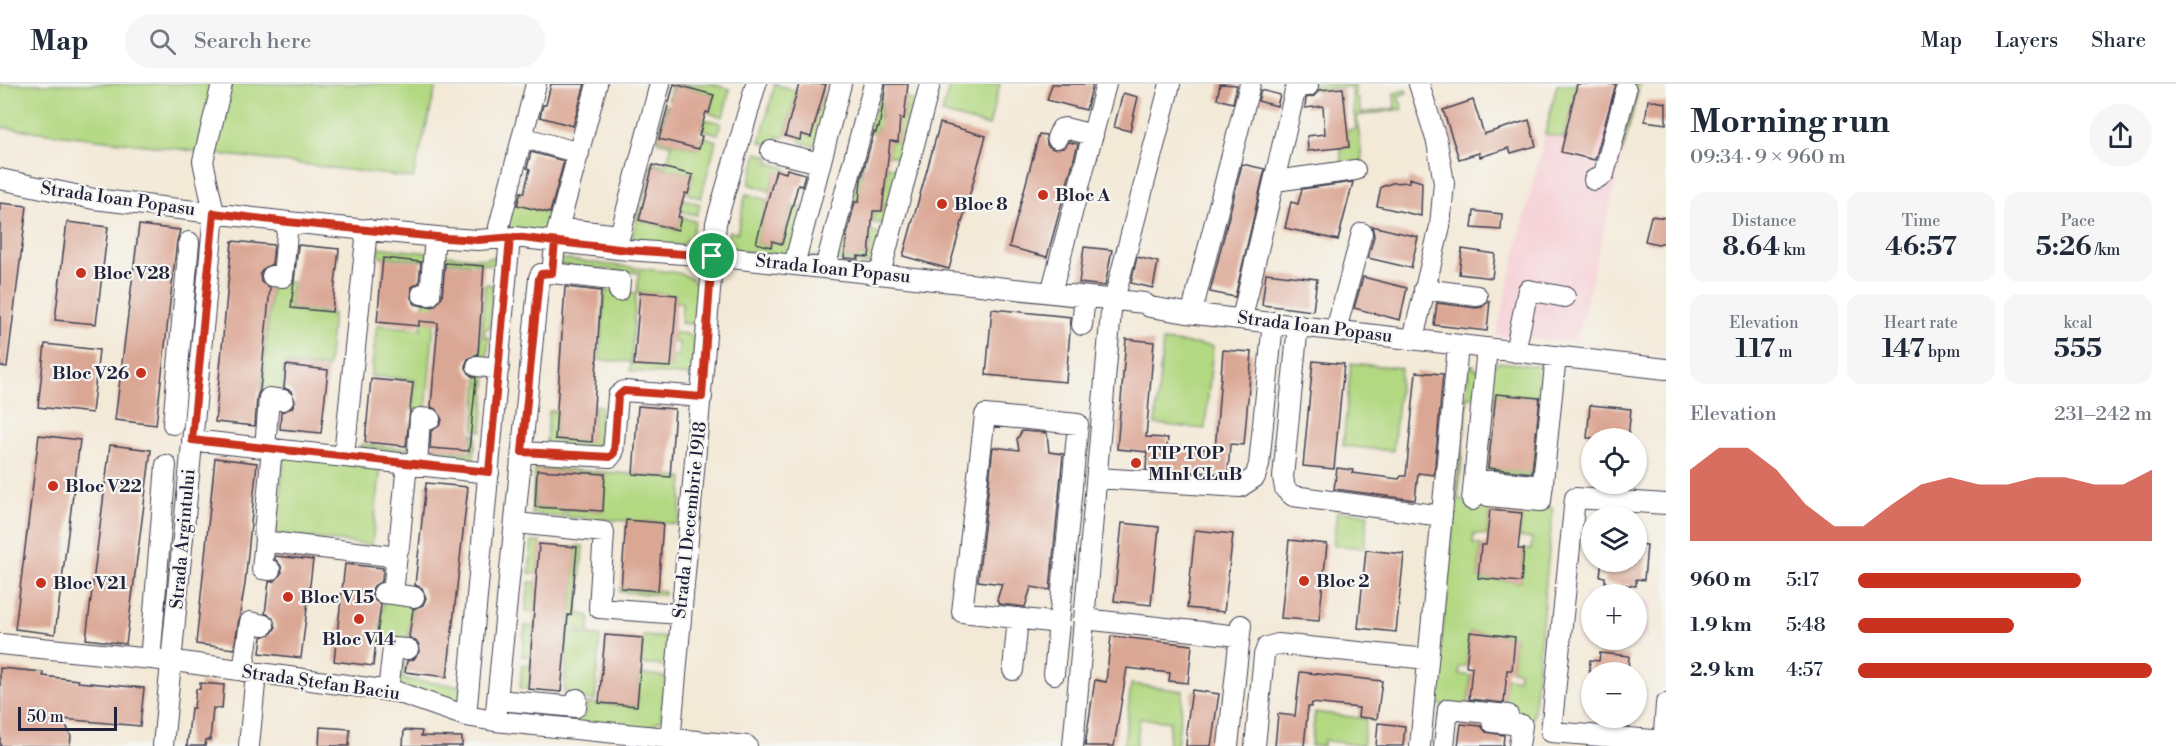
<!DOCTYPE html>
<meta charset="utf-8">
<style>
body{margin:0;font-family:"Libre Bodoni",serif;background:#f6f6f7;color:#1f2937;height:100vh;display:flex;flex-direction:column;font-size:22px;white-space:nowrap}
*{box-sizing:border-box;margin:0}
p{font-size:20px;color:#747a83}
.icon{flex:none;width:33px;height:33px;fill:none;stroke:currentColor;stroke-width:2;stroke-linecap:round;stroke-linejoin:round}
.map{position:relative;flex:1;overflow:hidden}
.drawer{display:flex;flex-direction:column;background:#fff;width:510px}
.drawer>*{flex:none}
.fabs{position:absolute;left:1581px;top:344px;display:grid;gap:12px}
.fabs a{display:grid;place-items:center;width:66px;height:66px;border-radius:50%;background:#fff;box-shadow:0 2px 4px #0004;font-size:30px}
.scale{position:absolute;left:18px;bottom:15px;width:99px;box-sizing:border-box;padding-left:6px;border:3px solid #22223b;border-top:0;font-size:16px;line-height:21px;white-space:nowrap;color:#22223b;-webkit-text-stroke:4px #f6f6f2;paint-order:stroke}
.pin{position:absolute;display:grid;place-items:center;width:51px;height:51px;color:#fff;margin:-26px;border:3px solid #fff;border-radius:50%;box-shadow:0 2px 6px #0007}
.round{display:grid;place-items:center;flex:none;width:63px;height:63px;border-radius:32px;background:#f6f6f7}
.summary{display:flex;align-items:center;justify-content:space-between;height:102px;padding:0 24px}
h1{font-size:33px;font-weight:700;line-height:45px}
.stats{display:grid;grid-template-columns:repeat(3,1fr);gap:9px;height:102px;padding:6px 24px}
.stats div{display:grid;align-content:center;border-radius:15px;background:#f6f6f7;text-align:center}
.stats b{font-size:26px;font-weight:700}
.stats small{font-size:16px;font-weight:400}
.stats p{font-size:16px}
.chart{height:168px;padding:12px 24px}
.chart p{display:flex;justify-content:space-between}
.chart svg{width:100%;height:108px;margin-top:6px;fill:#c8321e;opacity:.7}
ul{padding:0 24px;list-style:none;font-size:20px}
li{display:grid;grid-template-columns:96px 72px 1fr;align-items:center;height:45px}
li i{height:15px;border-radius:8px;background:#c8321e}
header{display:flex;align-items:center;gap:36px;box-sizing:border-box;height:84px;padding:0 30px;background:#fff;border-bottom:2px solid #e0e1e3}
header strong{font-size:28px}
nav{display:flex;gap:33px;margin-inline-start:auto;font-size:21px}
.search{width:420px;height:54px;background:#f6f6f7;display:flex;align-items:center;gap:15px;box-sizing:border-box;padding:0 21px;border-radius:33px;color:#747a83;font-size:22px}
main{display:flex;flex:1;min-height:0}
.map>svg:first-child{display:block}
.built{fill:#f6cfd6}
.green{fill:#b2d881;stroke:#6a7d5e;stroke-width:1.5;fill-rule:evenodd}
.building{fill:#dba795}
.lines{fill:none;stroke-linecap:round;stroke-linejoin:round}
.minor-casing{stroke:#414052;stroke-width:22}
.minor{stroke:#fff;stroke-width:20}
.route-casing{stroke:#fff;stroke-width:12}
.route{stroke:#c8321e;stroke-width:8}
.poi-dot{fill:#c8321e;stroke:#f6f6f2;stroke-width:2}
.labels{text-anchor:middle;dominant-baseline:central;stroke-width:4.5;stroke-linejoin:round;paint-order:stroke}
.poi-label{font-size:18px;font-weight:bold;fill:#22223b;stroke:#f6f6f2;text-anchor:start}
.street-label{font-size:18px;fill:#22223b;stroke:#f6f6f2}
</style>
<header>
<strong>Map</strong>
<div class="search"><svg class="icon" aria-label="search" viewBox="0 0 24 24"><circle cx="10" cy="10" r="6"/><path d="M15 15l6 6"/></svg>Search here</div>
<nav><a>Map</a><a>Layers</a><a>Share</a></nav>
</header>
<main>
<div class="map">
<svg width="1666" height="662" viewBox="0 0 1666 662">
<rect width="100%" height="100%" fill="#f6f6f2"/>
<filter id="ink" filterUnits="userSpaceOnUse"><feTurbulence type="fractalNoise" baseFrequency=".0167" numOctaves="2"/><feDisplacementMap in="SourceGraphic" scale="12" xChannelSelector="R" yChannelSelector="G"/><feConvolveMatrix kernelMatrix="1 2 1 2 8 2 1 2 1" color-interpolation-filters="sRGB"/></filter>
<filter id="wash" filterUnits="userSpaceOnUse"><feTurbulence type="fractalNoise" baseFrequency=".008" numOctaves="4" result="noise"/><feDisplacementMap in="SourceGraphic" scale="24" xChannelSelector="R" yChannelSelector="G"/><feGaussianBlur stdDeviation="1.35" result="paint"/><feColorMatrix in="noise" values="0 0 0 0 0 0 0 0 0 0 0 0 0 0 0 0 0 1.4 0 .05"/><feComposite in="paint" operator="in"/></filter>
<g filter="url(#wash)">
<rect width="100%" height="100%" fill="#f3e9d7"/>
<path class="built" d="M1557,0H1640L1576,259L1496,251Z
M1586,510L1591,511V550L1582,549Z
M1636,515L1651,516V526L1645,529L1644,535L1649,539L1648,555L1637,554Z"/>
<path class="green" d="M0,0H437L413,94L0,43Z
M672,0H712L730,5L723,33L709,29L714,11L674,0L670,17L668,16Z
M775,0L797,7L785,52L783,54L777,52L774,62L760,58Z
M950,0H1000L989,42L942,29Z
M1309,0H1355V14H1358L1361,29L1395,24L1394,9L1406,6L1407,9L1398,12L1403,25L1357,32L1363,83L1343,85L1340,64L1349,63L1347,46L1356,45L1351,3L1310,6Z
M1557,0H1577L1564,54L1545,50Z
M1632,0H1640L1623,66L1620,65L1636,9L1630,7Z
M882,7L880,35L893,37V34L904,35L906,14L916,18L901,74L888,71L890,57L898,58L899,46L877,44L876,49L866,48Z
M822,13L832,16L816,62L799,58L801,50Z
M666,21L668,22L660,55L698,65L702,52L716,57L701,114L688,110L693,91L653,81L643,117L641,116L651,78L666,81L672,61L657,57Z
M704,35L721,39L718,50L701,45Z
M757,69L770,73L768,79L787,84L786,89L776,87L770,107L749,100Z
M863,76L860,104H885L887,82L899,85L884,140L872,139L874,127H882L883,116L850,117Z
M515,107L521,108L518,121L556,131L549,150L505,144Z
M746,110L768,116L756,159L770,163L772,157L782,160L793,122L803,124L790,171L831,174L840,143H847L844,174L857,175L858,172L869,173L871,148L882,151V182L732,166L727,153L729,147L737,149Z
M683,115L700,120L697,131L680,127Z
M640,121H642L639,136L677,146L681,133L695,137L692,151L681,162L630,161Z
M376,163L429,169L426,177L379,172V167H376Z
M437,170L484,175L495,173V181L440,177Z
M553,174L679,189L692,195L699,202L696,238L690,240L681,239L682,219L676,218V211L637,208L639,189L555,180Z
M272,197L292,198L290,225L333,230L328,284L285,280L282,311L261,309Z
M485,200L493,201L490,244H485V253H489L487,278H479Z
M605,206L636,209L631,278L599,276Z
M424,215L436,216L426,327L412,326L415,296L371,292L377,241L421,245Z
M674,249L689,250L695,256L692,292L630,287L631,279L671,283L672,272H678L679,259L673,258Z
M1163,257L1213,262L1205,345L1155,340Z
M1500,278L1545,283L1548,289L1543,342L1537,341L1540,314L1496,310L1492,338H1485L1490,283Z
M1351,279L1401,284L1393,367L1343,362Z
M1469,281H1474V285H1479L1478,313H1468L1458,415L1468,417L1479,404L1535,422L1553,424L1533,634L1514,632V629L1435,620ZM1490,426L1522,429L1519,453L1532,455L1531,466L1524,465L1521,498L1478,494L1481,461L1473,460L1474,450L1487,451ZM1470,548L1515,553L1512,586L1519,587L1518,595L1506,594L1504,623L1468,619L1471,592L1459,590L1460,582H1466Z
M479,285H487L482,347L474,346Z
M595,321L601,322L598,364L546,360L549,327H557L555,355L591,358Z
M411,338L412,369L360,364L361,360L408,365Z
M1484,346H1492L1488,384L1532,389L1537,348L1543,349L1538,394L1480,388Z
M472,349L476,350L474,375L422,370L426,364L471,369Z
M284,370L381,381L372,461L276,450Z
M535,383L683,394L679,440L566,433L567,425L603,427L605,391L538,386L535,423L564,425L563,433L532,430Z
M1337,427L1368,430L1364,464L1333,461Z
M532,458H540L537,490L529,489Z
M577,462H583L577,530L587,531L590,535L589,548L576,547L575,550L600,552L595,616L564,613L569,531H571Z
M529,498H536L534,528H526Z
M620,504L664,507V511L620,508Z
M384,513L413,516L407,562L378,558Z
M525,542L533,543L531,573L522,572Z
M643,552L670,554L668,580L663,582L641,580Z
M400,570L405,571L403,595L460,602L463,624L396,604Z
M522,580H530L528,605H520Z
M640,590L661,592L666,595L661,635L652,642L634,648L500,634L509,626L585,631L587,619L637,622Z
M1131,600L1183,607L1177,662H1168L1170,638L1140,634L1136,662H1124Z
M1315,628L1366,635L1363,662L1324,656L1323,662H1311Z"/>
<g id="blocks">
<path class="building" d="M551,0H585L573,42L540,33L543,21H546Z
M674,0L714,11L709,29L706,28L699,52H702L699,65L659,55Z
M799,0H826L811,53L801,50L800,56L785,52Z
M886,0H908L904,35L900,34L898,58L890,57L882,127H873L869,173L858,172V175L844,174L847,150L855,118H859L861,95L874,48L876,49L877,44H879Z
M1052,0H1093L1086,26L1047,16Z
M1220,0L1237,1L1233,19L1217,15Z
M1577,0H1616L1595,76L1561,68Z
M1343,4L1349,63L1308,67L1307,52L1325,50L1323,22L1305,24L1306,14L1314,12L1319,6Z
M1261,6L1280,11L1277,22L1258,17Z
M1123,9L1138,13L1130,47L1114,43Z
M1473,16L1484,50L1529,36L1536,62L1511,69L1509,64L1480,73L1479,69L1459,75L1443,26Z
M1648,16L1666,19V40L1645,37Z
M940,39L986,52L949,185L903,172Z
M1039,50L1046,51L1047,61L1053,65L1064,64L1069,58L1078,60L1047,173L1009,163Z
M531,68L564,77L550,129L517,121L521,108L524,109L530,85L527,84Z
M1242,80L1265,85L1235,213L1210,208Z
M653,81L693,91L688,110L685,109L678,133H681L678,146L639,136Z
M787,85L805,90L802,102L798,101L782,160L772,157L771,163L756,159L776,86L786,89Z
M1409,94L1422,98L1421,132L1377,122L1381,103L1392,99L1409,98Z
M1353,98L1338,156L1285,144L1291,118L1298,120L1302,105Z
M0,119L27,122L7,283L0,282Z
M1474,127L1502,130L1501,146L1472,144Z
M1651,132L1666,134V158L1658,160L1645,157Z
M67,138L108,143L96,240L55,236Z
M139,141L180,146L177,157L156,341L115,336Z
M1372,142L1418,153L1411,184L1368,174L1374,152Z
M232,157L274,161L272,180L263,185L260,190L261,198L270,204L260,306L257,313L255,342L215,338Z
M298,161L339,165L332,228L291,224Z
M1084,163L1112,166L1105,202L1079,199Z
M1462,165L1495,170L1492,194L1459,190Z
M1137,173L1158,178L1153,204L1131,199Z
M383,174L421,178L419,199L412,203L411,214L415,220L429,223L435,222L442,213L445,179L484,182L478,270L468,275L465,282L470,291L476,294L469,367L430,364L431,347L439,342L442,336L437,326L431,323L438,239L419,237V242L377,238Z
M1266,189L1317,195L1313,227L1262,221Z
M1363,193L1407,204L1400,236L1354,224Z
M565,203L601,207L592,358L555,355Z
M640,208L677,211L671,283L634,281Z
M1488,217H1490L1487,247L1434,241L1437,219L1476,224L1482,223Z
M992,225L1071,233L1066,298L986,291Z
M1126,255L1154,258L1146,353L1168,354L1167,362L1215,366L1223,266L1252,268L1244,361L1230,360L1228,390L1146,385L1147,368L1117,365Z
M45,260L99,266L92,329L38,323Z
M1313,277L1344,280L1334,385L1303,382Z
M286,281L328,286L321,349L280,345L281,328L292,324L295,317L291,307L284,304Z
M1416,288L1443,290L1434,391L1418,389L1415,416L1334,405L1337,384L1353,386L1352,389L1399,395L1401,392H1406Z
M371,295L413,299L406,362L365,358Z
M1496,310L1540,314L1532,389L1488,384Z
M1590,321L1631,325L1628,354H1587Z
M638,322L675,325L670,393L633,390Z
M1022,347L1047,349L1049,368L1063,370L1050,506L1031,503L1025,523L999,520L997,516L1002,500L978,497L993,363L1019,366L1017,355Z
M39,351L80,356L55,550L15,545Z
M110,361L151,366L126,560L86,555Z
M215,374L257,379L245,500L234,565L196,560Z
M537,386L605,390L603,427L535,423Z
M426,399L468,403L447,593L405,588L407,577L414,575L420,566L418,559L409,553L413,525L423,521L426,514L422,504L415,501Z
M1490,426L1522,429L1518,465H1524L1521,498L1478,494L1481,461H1486Z
M626,436L663,439L658,507L621,504Z
M1122,439L1159,443L1151,521L1114,517Z
M1195,446L1233,450L1224,528L1187,524Z
M1289,456L1327,460L1319,537L1281,534Z
M539,460L577,463L571,531H568L561,608L528,605Z
M1636,460L1647,461L1644,496L1636,495V502L1605,499V493L1600,492L1602,477H1636Z
M1366,466L1404,470L1396,548L1358,544Z
M275,472L313,476L301,574L260,569L262,553L272,549L276,543L272,533L265,529L269,498L275,497L282,488L281,482L275,475Z
M345,480L383,484L382,497L374,502L371,507L372,514L381,521L373,582L334,577Z
M1470,548L1515,553L1512,586H1507L1504,619L1469,615L1472,583L1466,582Z
M605,551L643,554L637,622L599,619Z
M1111,552L1192,561L1188,599L1169,597L1170,589L1127,584L1114,662H1085L1095,596L1106,598Z
M1600,569L1629,572L1628,588H1589L1590,576L1599,577Z
M0,584L43,588V592L78,596V598L144,604L140,642L63,635L71,652L70,662H0Z
M1300,588L1382,597L1377,635L1358,633L1359,624L1312,619L1311,623H1308L1304,662H1275L1278,630L1295,632Z
M200,599L224,601L222,625L213,624L210,656H206L205,662H187L191,624H194L196,605H200Z
M1192,606L1219,610L1211,662H1186L1187,649L1186,648Z
M1378,639L1405,642L1403,662H1376Z
M1461,640L1481,642L1486,648L1504,651L1503,662H1458Z
M320,643L350,645L349,662H319Z
M404,646L422,647L421,652L462,653V662H403Z"/>
</g>
</g>
<g filter="url(#ink)">
<use href="#blocks" fill-opacity="0" stroke="#414052" stroke-width="1.5"/>
<g class="lines">
<g class="minor-casing">
<path id="minor" d="M522,53L579,69
M1057,54L1061,45L1065,44L1093,51
M771,67L820,79
M0,95L94,115L288,138L447,154L478,156L515,153L628,166L712,172L1144,219L1150,223L1187,229L1666,285
M1594,96L1604,90L1626,6
M1275,97L1355,86
M499,143L536,0
M558,144L620,151L660,0
M794,181L841,0
M825,184L874,0
M552,189L620,197L619,207
M880,190L930,0
M272,192L283,193L288,138
M1424,205L1477,212
M1051,209L1106,0
M422,210L430,211L435,153
M1114,216L1170,0
M1192,228L1250,0
M1242,234L1296,3L1308,2
M1082,241L1085,213
M1298,241L1283,393L1285,405L1293,412L1442,432
M1336,246L1362,149
M1413,255L1440,142L1444,99L1437,58L1419,0
M1515,268L1528,206L1565,213
M477,282L499,284
M985,331L1078,340L1059,539L962,528Z
M173,340L189,158
M192,356L489,389
M265,364L269,314L283,316
M272,364L264,449L265,456L270,458L390,472L397,469L399,463L407,379
M522,368L610,373L613,369L618,312L624,307L702,313
M344,372L367,145
M417,381L420,334L430,335
M1097,394L1240,403L1255,393L1259,381L1273,238
M1474,395L1543,402
M1488,412L1541,417L1556,272
M1472,416L1487,264
M1666,420L1575,414L1551,648L1666,657
M516,439L604,448L599,524L680,530
M265,456L262,485L270,486
M383,509L393,510L397,469
M393,510L414,513
M1084,535L1239,552
M0,560L182,578L397,608L466,632L495,637L747,662
M151,565L166,381
M1013,586L1018,534
M243,587L250,538L264,541
M1054,590L1059,539
M388,607L393,564L408,565
M498,616L576,623L577,615
M466,632L510,154
M495,637L539,194L541,190L552,189L556,152L597,0
M1492,638L1522,641L1519,662
M163,662L212,151L214,129L203,77L222,0
M249,662L256,589
M672,662L671,647L716,139L756,0
M1073,662L1112,216
M1228,662L1241,541
M1255,662L1264,571L1267,563L1278,560L1428,575
M1420,662L1458,261
M1444,662L1448,625L1508,631
M1663,662L1666,620"/>
</g>
<use href="#minor" class="minor"/>
</g>
</g>
<g class="lines" filter="url(#ink)">
<g class="route-casing">
<path id="route" d="M712,172L628,166L515,153L478,156L447,154L288,138L214,129L192,356L489,388L510,154L515,153L555,158L552,189L541,190L539,194L522,368L610,373L614,369L618,312L624,307L702,313L712,172"/>
</g>
<use href="#route" class="route"/>
</g>
<g class="poi-dot">
<circle cx="1043" cy="111" r="6"/>
<circle cx="942" cy="120" r="6"/>
<circle cx="81" cy="189" r="6"/>
<circle cx="141" cy="289" r="6"/>
<circle cx="1136" cy="379" r="6"/>
<circle cx="53" cy="402" r="6"/>
<circle cx="1304" cy="497" r="6"/>
<circle cx="41" cy="499" r="6"/>
<circle cx="288" cy="513" r="6"/>
<circle cx="359" cy="535" r="6"/>
</g>
<g class="labels">
<g class="poi-label">
<text x="1055" y="111">Bloc A</text>
<text x="954" y="120">Bloc 8</text>
<text x="93" y="189">Bloc V28</text>
<text x="129" y="289" text-anchor="end">Bloc V26</text>
<text x="1148" y="369">TIP TOP<tspan x="1148" dy="21">MInI CLuB</tspan></text>
<text x="65" y="402">Bloc V22</text>
<text x="1316" y="497">Bloc 2</text>
<text x="53" y="499">Bloc V21</text>
<text x="300" y="513">Bloc V15</text>
<text x="359" y="555" text-anchor="middle">Bloc V14</text>
</g>
<g class="street-label">
<text transform="translate(118 115) rotate(8)">Strada Ioan Popasu</text>
<text transform="translate(833 185) rotate(6)">Strada Ioan Popasu</text>
<text transform="translate(1315 243) rotate(7)">Strada Ioan Popasu</text>
<text transform="translate(690 436) rotate(-84)">Strada 1 Decembrie 1918</text>
<text transform="translate(183 455) rotate(-85)">Strada Argintului</text>
<text transform="translate(321 599) rotate(8)">Strada Ștefan Baciu</text>
</g>
</g>
</svg>
<div class="fabs">
<a><svg class="icon" aria-label="locate" viewBox="0 0 24 24"><circle cx="12" cy="12" r="6"/><path d="M12 2v4M12 18v4M2 12h4M18 12h4"/></svg></a>
<a><svg class="icon" aria-label="layers" viewBox="0 0 24 24"><path d="M12 4l9 5-9 5-9-5zM3 14l9 5 9-5"/></svg></a>
<a>+</a>
<a>−</a>
</div>
<div class="scale">50 m</div>
<div class="pin" style="left:712px;top:172px;background:#1e9e55"><svg class="icon" aria-label="arrive" viewBox="0 0 24 24"><path d="M6 21V4h12l-3 4 3 4H6"/></svg></div>
</div>
<section class="drawer">
<div class="summary"><div><h1>Morning run</h1><p>09:34 · 9 × 960 m</p></div><a class="round"><svg class="icon" aria-label="share" viewBox="0 0 24 24"><path d="M12 15V3M7 8l5-5 5 5M5 13v7h14v-7"/></svg></a></div>
<div class="stats">
<div><p>Distance</p><b>8.64<small> km</small></b></div>
<div><p>Time</p><b>46:57</b></div>
<div><p>Pace</p><b>5:26<small> /km</small></b></div>
</div>
<div class="stats">
<div><p>Elevation</p><b>117<small> m</small></b></div>
<div><p>Heart rate</p><b>147<small> bpm</small></b></div>
<div><p>kcal</p><b>555</b></div>
</div>
<div class="chart"><p><span>Elevation</span>231–242 m</p>
<svg viewBox="0 0 160 44" preserveAspectRatio="none"><path d="M0 44V15L10 6L20 6L30 15L40 29L50 38L60 38L70 29L80 21L90 18L100 21L110 21L120 18L130 18L140 21L150 21L160 15V44z"/></svg>
</div>
<ul>
<li><b>960 m</b>5:17<i style="width:76%"></i></li>
<li><b>1.9 km</b>5:48<i style="width:53%"></i></li>
<li><b>2.9 km</b>4:57<i style="width:100%"></i></li>
</ul>
</section>
</main>
